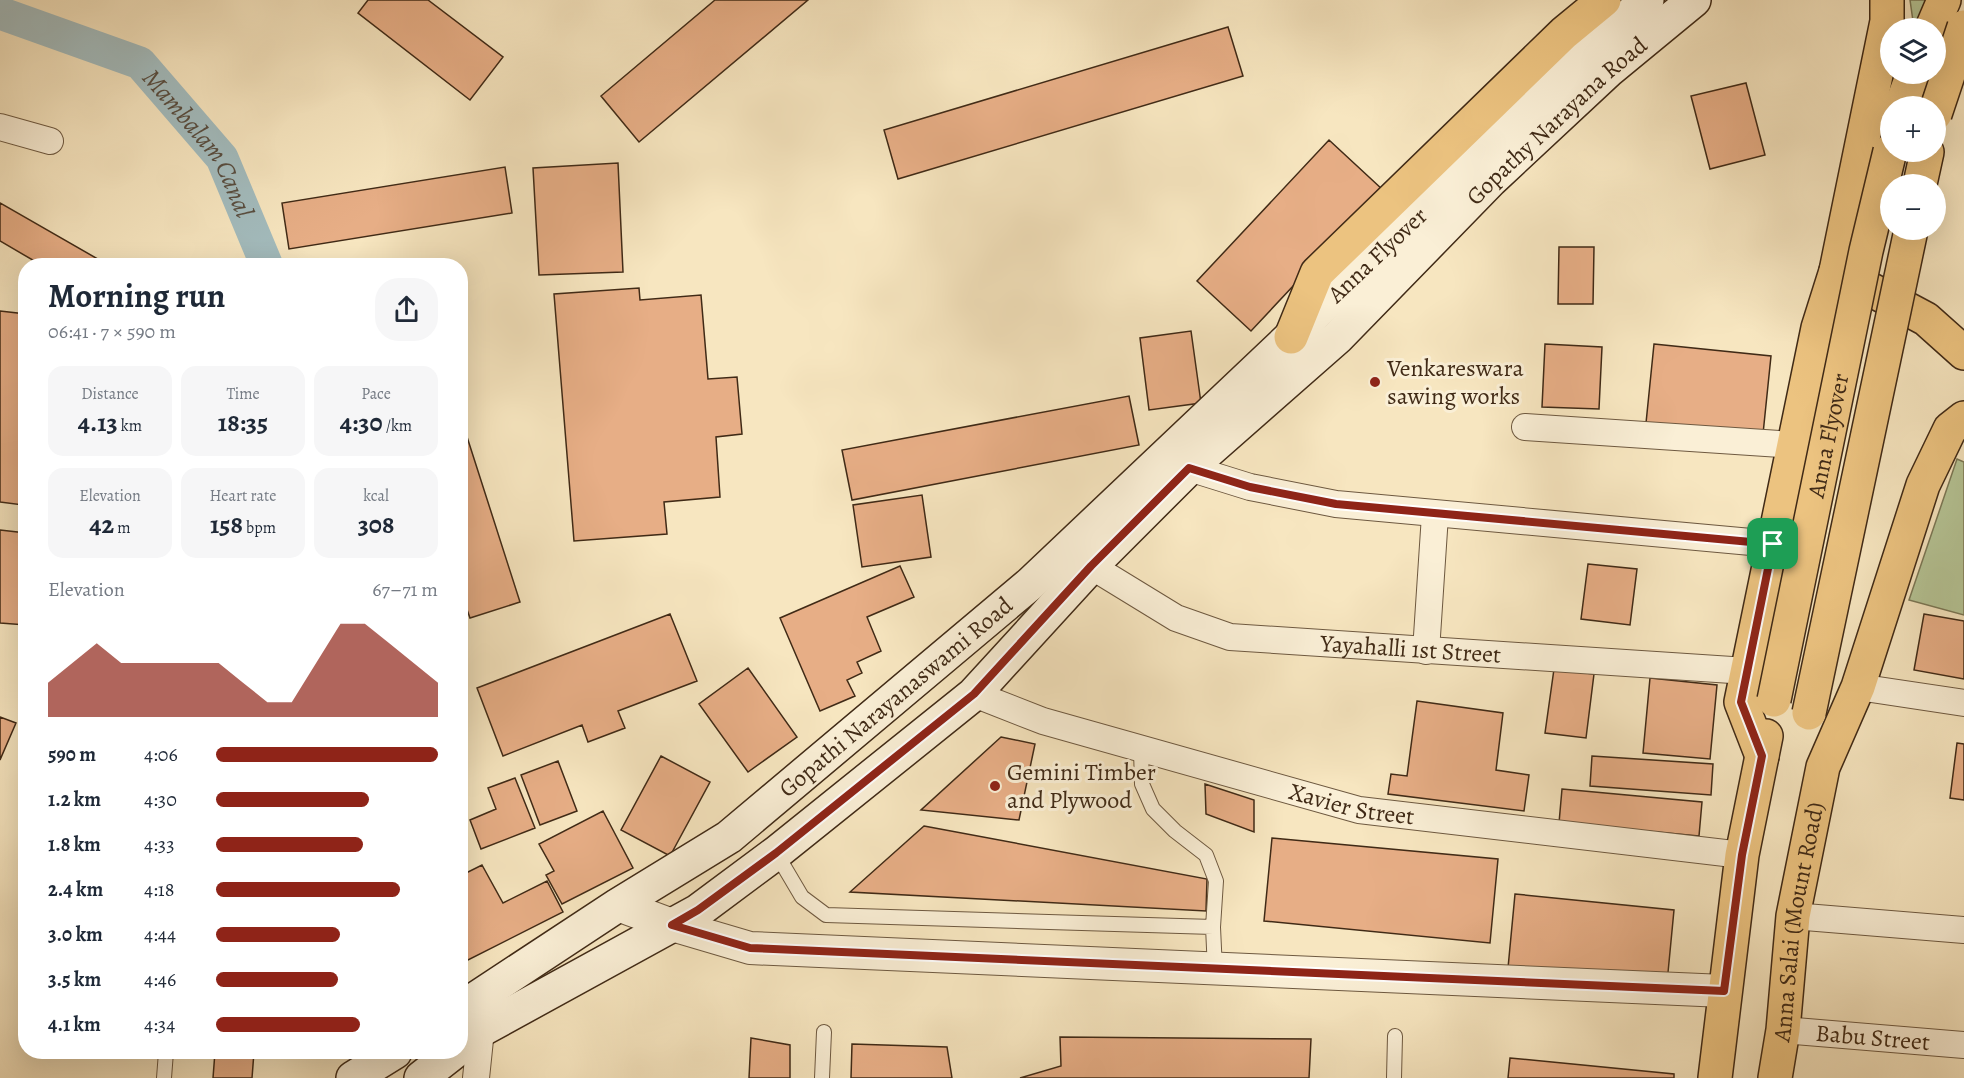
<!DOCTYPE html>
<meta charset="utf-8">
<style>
body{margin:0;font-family:Alegreya,serif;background:#f6f6f7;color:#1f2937;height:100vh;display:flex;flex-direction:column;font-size:22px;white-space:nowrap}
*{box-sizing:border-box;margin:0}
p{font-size:20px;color:#747a83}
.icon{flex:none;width:33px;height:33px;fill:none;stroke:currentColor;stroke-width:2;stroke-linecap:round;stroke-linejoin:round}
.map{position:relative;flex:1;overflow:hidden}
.side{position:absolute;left:18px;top:258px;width:450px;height:801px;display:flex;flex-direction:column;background:#fff;border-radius:24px;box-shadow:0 6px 24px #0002}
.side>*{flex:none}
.fabs{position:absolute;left:1880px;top:18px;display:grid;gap:12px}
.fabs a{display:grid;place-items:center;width:66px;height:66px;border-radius:50%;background:#fff;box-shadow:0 6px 24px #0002;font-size:30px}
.pin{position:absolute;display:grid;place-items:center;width:51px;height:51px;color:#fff;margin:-26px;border-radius:12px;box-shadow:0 3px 9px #0006}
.round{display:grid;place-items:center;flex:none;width:63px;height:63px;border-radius:24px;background:#f6f6f7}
.headline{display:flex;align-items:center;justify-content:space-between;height:102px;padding:0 30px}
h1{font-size:33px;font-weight:700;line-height:45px}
.stats{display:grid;grid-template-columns:repeat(3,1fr);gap:9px;height:102px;padding:6px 30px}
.stats div{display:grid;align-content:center;border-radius:15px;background:#f6f6f7;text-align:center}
.stats b{font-size:26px;font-weight:700}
.stats small{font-size:16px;font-weight:400}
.stats p{font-size:16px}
.chart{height:168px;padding:12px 30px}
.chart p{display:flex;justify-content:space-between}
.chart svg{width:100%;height:108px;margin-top:6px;fill:#8f2418;opacity:.7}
ul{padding:0 30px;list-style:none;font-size:20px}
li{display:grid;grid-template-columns:96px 72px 1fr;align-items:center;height:45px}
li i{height:15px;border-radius:8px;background:#8f2418}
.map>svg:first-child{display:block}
.green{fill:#b6c697;stroke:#7b7856;stroke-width:1.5}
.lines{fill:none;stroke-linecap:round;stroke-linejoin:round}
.canal{stroke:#a3bcbe;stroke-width:33}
.building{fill:#e7ae86;stroke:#402a16;stroke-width:1.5}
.service-casing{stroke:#6e5940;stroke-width:16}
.minor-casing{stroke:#6e5940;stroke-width:28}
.tertiary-casing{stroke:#6e5940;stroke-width:34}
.secondary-casing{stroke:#402a16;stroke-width:36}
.primary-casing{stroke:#402a16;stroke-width:36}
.service{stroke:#faefd6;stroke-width:14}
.minor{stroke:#faefd6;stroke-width:26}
.tertiary{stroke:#faefd6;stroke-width:32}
.secondary{stroke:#faefd6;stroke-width:33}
.primary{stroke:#ecc380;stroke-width:33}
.primary-bridge-casing{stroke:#402a16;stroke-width:36;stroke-linecap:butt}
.primary-bridge{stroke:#ecc380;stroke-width:33}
.route-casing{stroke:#fff;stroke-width:12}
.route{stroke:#8f2418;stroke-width:8}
.poi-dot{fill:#8f2418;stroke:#faefd6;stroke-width:2}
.labels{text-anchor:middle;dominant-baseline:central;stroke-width:6;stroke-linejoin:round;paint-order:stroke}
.street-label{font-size:24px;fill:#402a16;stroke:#faefd6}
.poi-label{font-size:24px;fill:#402a16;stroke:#faefd6;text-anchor:start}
.water-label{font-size:26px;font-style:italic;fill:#594e40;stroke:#faefd6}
</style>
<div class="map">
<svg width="1964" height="1078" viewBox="0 0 1964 1078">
<rect width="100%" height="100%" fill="#f7e6c0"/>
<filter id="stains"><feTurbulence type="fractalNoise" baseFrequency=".00333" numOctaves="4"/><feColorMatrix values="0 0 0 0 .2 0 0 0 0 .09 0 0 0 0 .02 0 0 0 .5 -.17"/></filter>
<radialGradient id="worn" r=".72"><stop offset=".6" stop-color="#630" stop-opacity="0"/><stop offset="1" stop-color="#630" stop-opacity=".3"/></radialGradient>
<path class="green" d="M1910,0H1927L1915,28H1914Z
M1957,459L1964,462V615L1909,600Z"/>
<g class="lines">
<path class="canal" id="s1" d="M0,13L140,63L222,158L267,266"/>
</g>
<path class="building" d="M368,0H428L503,57L470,100L358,13Z
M715,0H808L639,142L601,96Z
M1228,27L1243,76L898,179L884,130Z
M1746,83L1765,155L1710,169L1691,96Z
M1329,140L1383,190L1251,331L1197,281Z
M618,163L623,272L539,275L533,168Z
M505,167L512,213L289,249L282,203Z
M0,203L110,266H43L0,241Z
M1559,247H1594L1593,304H1558Z
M639,288L640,300L701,295L708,379L737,377L742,434L716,437L720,497L664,502L667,534L574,541L554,294Z
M0,311L26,314V475L23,505L0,502Z
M1191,331L1201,403L1149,410L1140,338Z
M1545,344L1602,347L1599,409L1542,407Z
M1654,344L1771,356L1763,434L1646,423Z
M1129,396L1139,445L852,500L842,450Z
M460,415L520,602L470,618L460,590Z
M922,495L931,557L862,567L853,505Z
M0,530L26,533V625L0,623Z
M1588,564L1637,569L1630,625L1581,619Z
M900,566L914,597L867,617L881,651L857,662L862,673L847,680L855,696L820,711L780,618Z
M670,614L697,681L618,711L625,728L588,742L582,725L503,756L477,688Z
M1924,614L1964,621V679L1914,670Z
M748,668L797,737L748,772L699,704Z
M1554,669L1594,674L1586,738L1545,733Z
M1650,678L1717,685L1710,759L1643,753Z
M1417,701L1503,713L1496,770L1529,775L1524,811L1388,794L1391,774L1407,776Z
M0,717L16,723L0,760Z
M1001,737L1035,744L1019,820L921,810Z
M1957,743L1964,744V800L1950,798Z
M661,756L710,782L670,856L621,830Z
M1592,756L1713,764L1711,795L1590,786Z
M558,761L577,811L540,825L521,775Z
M515,778L535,828L481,849L470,820L496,809L488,788Z
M1205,784L1254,800V832L1206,814Z
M1562,789L1702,802L1699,836L1559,823Z
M603,811L633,868L562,904L546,875L554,871L539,844Z
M924,826L1207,879L1206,911L850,892Z
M1272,838L1498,859L1490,943L1264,921Z
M482,865L503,903L547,881L563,912L460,964V876Z
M1515,894L1674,910L1667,983L1508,968Z
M1060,1037L1311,1039L1309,1078H1020L1061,1066Z
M751,1038L790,1045V1078H749Z
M852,1044L947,1047L952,1078H851Z
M215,1052H254L252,1078H213Z
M1510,1058L1674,1074V1078H1508Z"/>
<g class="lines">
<g class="service-casing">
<path id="service" d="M1141,750L1142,784L1153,809L1175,831L1206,855L1216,881L1213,927L1215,970
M776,853L802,897L826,915L1213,927
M164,1078L166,1052
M822,1078L824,1032
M1394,1078L1395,1036"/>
</g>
<g class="minor-casing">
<g id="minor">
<path d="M0,127L50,141"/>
<path d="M1525,427L1794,445"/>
<path d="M1189,468L1250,487L1336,504L1773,544"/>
<path id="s2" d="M1091,566L1176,618L1230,637L1747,671"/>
<path d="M1426,651L1435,515"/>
<path d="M1858,687L1964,703"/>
<path id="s3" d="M974,694L1043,721L1359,810L1742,855"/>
<path d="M1793,916L1964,930"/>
<path id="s4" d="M1783,1030L1964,1045"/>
<path d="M476,1078L481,1030"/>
</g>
</g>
<g class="tertiary-casing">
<path id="tertiary" d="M618,905L672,925L750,948L1724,991"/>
</g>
<g class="secondary-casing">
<g id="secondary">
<path id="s5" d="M460,1009L618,905L729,837L1030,584L1431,204L1539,94L1647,0"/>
<path id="s6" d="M460,1046L481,1030L698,911L776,853L974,694L1091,566L1189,468L1338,337L1491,180L1609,70L1694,0"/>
<path d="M353,1078L395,1052"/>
<path d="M421,1078L454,1052"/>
</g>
</g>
<g class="primary-casing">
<g id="primary">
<path d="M1932,28L1944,0"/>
<path d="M1901,106L1913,74"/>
<path d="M1920,184L1927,152"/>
<path d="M1836,271L1926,319L1964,353"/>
<path d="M1291,337L1317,273L1564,33L1604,0"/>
<path d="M1762,756L1741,702L1818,328L1836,271L1887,21V0"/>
<path d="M1715,1078L1742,855L1766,736"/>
<path id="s7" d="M1775,1078L1783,1030L1793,916L1823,767L1858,687L1923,485L1950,429L1964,418"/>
</g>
</g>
<use href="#service" class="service"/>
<use href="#minor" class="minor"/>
<use href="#tertiary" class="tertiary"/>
<use href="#secondary" class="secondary"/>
<use href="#primary" class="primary"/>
<g class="primary-bridge-casing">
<g id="primary-bridge">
<path d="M1935,114L1964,27"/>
<path id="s8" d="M1774,700L1866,251L1890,151"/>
<path d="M1809,713L1911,230"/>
</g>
</g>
<use href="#primary-bridge" class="primary-bridge"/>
</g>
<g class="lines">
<g class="route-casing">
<path id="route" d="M1189,468L1250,487L1336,504L1773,544L1741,702L1762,756L1742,855L1724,991L750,948L672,925L698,910L776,853L974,694L1091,566Z"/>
</g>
<use href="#route" class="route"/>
</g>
<g class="poi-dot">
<circle cx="1375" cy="382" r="6"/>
<circle cx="995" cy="786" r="6"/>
</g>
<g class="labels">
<g class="street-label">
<text stroke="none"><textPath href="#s6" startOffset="1443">Gopathy Narayana Road</textPath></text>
<text stroke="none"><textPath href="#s5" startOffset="1191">Anna Flyover</textPath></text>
<text stroke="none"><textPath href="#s8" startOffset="270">Anna Flyover</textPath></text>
<text stroke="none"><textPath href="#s2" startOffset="338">Yayahalli 1st Street</textPath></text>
<text stroke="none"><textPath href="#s5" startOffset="537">Gopathi Narayanaswami Road</textPath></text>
<text stroke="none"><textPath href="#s3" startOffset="394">Xavier Street</textPath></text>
<text stroke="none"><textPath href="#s7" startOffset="158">Anna Salai (Mount Road)</textPath></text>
<text stroke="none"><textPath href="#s4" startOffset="90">Babu Street</textPath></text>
</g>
<g class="poi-label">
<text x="1387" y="368">Venkareswara<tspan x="1387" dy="28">sawing works</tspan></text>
<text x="1007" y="772">Gemini Timber<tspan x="1007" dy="28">and Plywood</tspan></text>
</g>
<g class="water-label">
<text stroke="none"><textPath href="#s1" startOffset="249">Mambalam Canal</textPath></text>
</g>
</g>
<rect width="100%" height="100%" filter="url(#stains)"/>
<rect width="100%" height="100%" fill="url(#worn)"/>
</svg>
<div class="fabs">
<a><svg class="icon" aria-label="layers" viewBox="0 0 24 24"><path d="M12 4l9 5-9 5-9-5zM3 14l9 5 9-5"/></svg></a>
<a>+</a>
<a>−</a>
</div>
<div class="pin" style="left:1773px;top:544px;background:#1e9e55"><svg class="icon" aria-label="arrive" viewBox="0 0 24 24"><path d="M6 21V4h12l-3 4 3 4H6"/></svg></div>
<section class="side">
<div class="headline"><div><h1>Morning run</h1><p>06:41 · 7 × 590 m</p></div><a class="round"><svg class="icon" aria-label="share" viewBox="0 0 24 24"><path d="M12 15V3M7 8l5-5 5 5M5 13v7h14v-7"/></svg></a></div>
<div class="stats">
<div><p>Distance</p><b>4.13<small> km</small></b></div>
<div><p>Time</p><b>18:35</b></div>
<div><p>Pace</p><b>4:30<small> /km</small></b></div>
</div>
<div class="stats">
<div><p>Elevation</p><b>42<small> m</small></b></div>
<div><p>Heart rate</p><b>158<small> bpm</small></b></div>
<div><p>kcal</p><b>308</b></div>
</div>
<div class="chart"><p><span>Elevation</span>67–71 m</p>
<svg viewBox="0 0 160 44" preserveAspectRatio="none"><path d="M0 44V30L10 22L20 14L30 22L40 22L50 22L60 22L70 22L80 30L90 38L100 38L110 22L120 6L130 6L140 14L150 22L160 30V44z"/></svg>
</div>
<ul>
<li><b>590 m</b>4:06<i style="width:100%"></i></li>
<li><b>1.2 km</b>4:30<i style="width:69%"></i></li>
<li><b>1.8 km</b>4:33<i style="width:66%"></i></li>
<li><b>2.4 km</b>4:18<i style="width:83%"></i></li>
<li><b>3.0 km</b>4:44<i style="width:56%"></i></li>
<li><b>3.5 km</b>4:46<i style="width:55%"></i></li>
<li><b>4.1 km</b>4:34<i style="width:65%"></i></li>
</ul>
</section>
</div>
